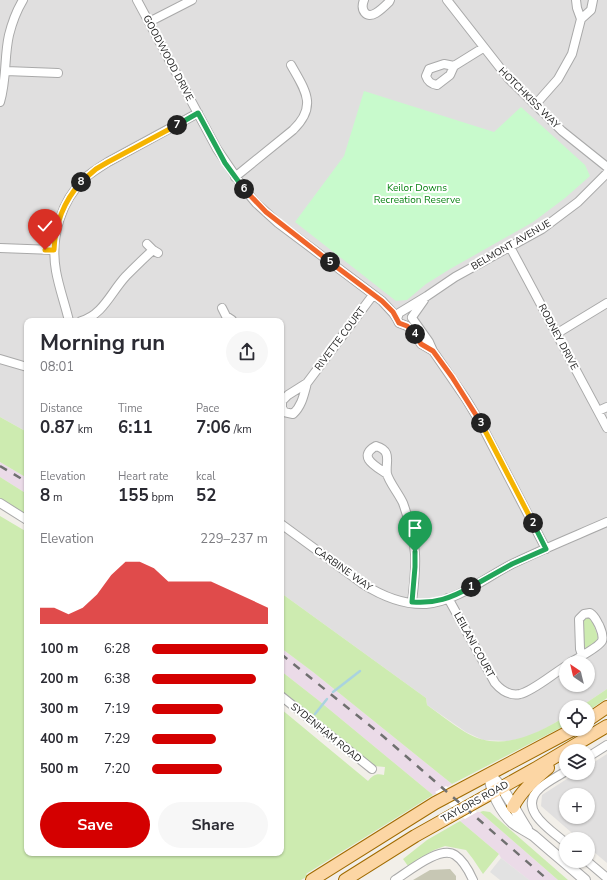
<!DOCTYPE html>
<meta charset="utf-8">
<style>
body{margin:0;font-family:"Nunito Sans",sans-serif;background:#f7f7f7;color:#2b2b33;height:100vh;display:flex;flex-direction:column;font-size:15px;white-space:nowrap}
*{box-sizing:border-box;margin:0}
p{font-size:13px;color:#7c7c81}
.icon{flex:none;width:22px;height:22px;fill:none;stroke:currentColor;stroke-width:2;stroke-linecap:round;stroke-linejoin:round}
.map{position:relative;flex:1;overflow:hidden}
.panel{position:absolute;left:24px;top:318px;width:260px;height:538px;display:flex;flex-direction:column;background:#fff;border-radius:8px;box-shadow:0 1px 3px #0004}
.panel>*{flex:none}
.needle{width:26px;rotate:325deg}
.buttons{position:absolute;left:559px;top:656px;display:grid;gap:8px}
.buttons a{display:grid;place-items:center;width:36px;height:36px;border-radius:50%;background:#fff;box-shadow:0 1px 3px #0004;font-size:20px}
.pin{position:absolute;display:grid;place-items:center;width:34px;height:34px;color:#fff;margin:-41px -17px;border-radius:50% 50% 50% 0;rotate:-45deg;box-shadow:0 0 4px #0007}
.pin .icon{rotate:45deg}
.km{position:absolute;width:20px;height:20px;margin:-10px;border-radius:50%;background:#222;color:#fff;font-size:11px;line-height:20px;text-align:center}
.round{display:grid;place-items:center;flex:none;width:42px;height:42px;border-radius:21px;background:#f7f7f7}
.summary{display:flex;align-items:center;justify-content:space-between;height:68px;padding:0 16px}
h1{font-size:22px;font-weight:700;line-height:30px}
.figures{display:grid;grid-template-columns:repeat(3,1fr);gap:6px;height:68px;padding:4px 16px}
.figures div{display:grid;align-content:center}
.figures b{font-size:17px;font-weight:700}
.figures small{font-size:11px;font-weight:400}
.figures p{font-size:11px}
.chart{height:112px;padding:8px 16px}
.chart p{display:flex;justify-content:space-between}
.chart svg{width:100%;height:72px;margin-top:4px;fill:#d40000;opacity:.7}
.action{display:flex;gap:8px;margin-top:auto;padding:8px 16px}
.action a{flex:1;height:46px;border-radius:24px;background:#d40000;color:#fff;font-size:16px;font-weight:700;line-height:46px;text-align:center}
.action a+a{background:#f7f7f7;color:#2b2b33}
ul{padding:0 16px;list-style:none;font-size:13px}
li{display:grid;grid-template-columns:64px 48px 1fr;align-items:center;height:30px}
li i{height:10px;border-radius:5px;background:#d40000}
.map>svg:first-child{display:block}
.residential{fill:#e0dfdf;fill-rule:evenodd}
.industrial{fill:#ebdbe8}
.construction{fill:#c7c7b4}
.grass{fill:#cdebb0}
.park{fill:#c8facc}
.parking{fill:#e2e2e2}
.pier{fill:#fff}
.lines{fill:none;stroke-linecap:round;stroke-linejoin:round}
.stream{stroke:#aad3df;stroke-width:2.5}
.minor-casing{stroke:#a9a9a9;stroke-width:10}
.tertiary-casing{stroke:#a9a9a9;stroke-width:12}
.primary-casing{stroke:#a06b00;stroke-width:14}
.minor{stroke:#fff;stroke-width:8}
.tertiary{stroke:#fff;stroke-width:10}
.primary{stroke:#fcd6a4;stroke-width:12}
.rail{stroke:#707070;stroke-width:2.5;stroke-dasharray:8 8;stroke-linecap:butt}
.split-1-casing{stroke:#fff;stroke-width:8}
.split-2-casing{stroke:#fff;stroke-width:8}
.split-3-casing{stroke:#fff;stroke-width:8}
.split-4-casing{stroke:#fff;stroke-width:8}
.split-5-casing{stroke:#fff;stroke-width:8}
.split-6-casing{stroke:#fff;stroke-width:8}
.split-7-casing{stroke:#fff;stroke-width:8}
.split-8-casing{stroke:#fff;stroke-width:8}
.split-9-casing{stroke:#fff;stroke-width:8}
.split-1{stroke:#22a559;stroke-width:5}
.split-2{stroke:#22a559;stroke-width:5}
.split-3{stroke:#f5b400;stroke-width:5}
.split-4{stroke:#f0652b;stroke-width:5}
.split-5{stroke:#f0652b;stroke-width:5}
.split-6{stroke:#f0652b;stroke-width:5}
.split-7{stroke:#22a559;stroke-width:5}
.split-8{stroke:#f5b400;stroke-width:5}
.split-9{stroke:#f5b400;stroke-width:5}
.labels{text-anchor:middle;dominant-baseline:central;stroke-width:4;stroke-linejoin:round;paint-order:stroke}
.street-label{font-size:10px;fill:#222;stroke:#fff}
.park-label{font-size:10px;fill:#0c8416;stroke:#fff}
</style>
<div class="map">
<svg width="607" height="880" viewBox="0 0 607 880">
<rect width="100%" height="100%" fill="#f2efe9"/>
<path class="residential" d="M0,0H607V689L580,707H566V716L548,727L525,738L508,741L483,740L466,732L427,705L426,698L281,593V321H27V432L0,417ZM566,663H588V685H566Z
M607,754V863L588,847V839H579L541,806L542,795L576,773H588V766ZM566,795H588V817H566Z"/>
<path class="industrial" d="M0,462L27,478V494L0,477Z
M281,648L313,672L452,784L433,795L318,700L281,671Z
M477,812H480L558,880H529L501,858L499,854L460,821Z"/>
<path class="construction" d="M450,869L456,876V880H413L430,870Z"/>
<path class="grass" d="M0,417L27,432V478L0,462Z
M0,477L27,494V517L0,500Z
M0,516L27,532V853H281V709L368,781C373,775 376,773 384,775L385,767L374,766L281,692V671L318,700L433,795L306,874L308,876L301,880H0Z
M281,593L426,698L427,705C440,714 452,724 465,732C499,753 536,735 566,716V725L452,784L313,672L281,648Z
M587,617L592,620L598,637L596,642L586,648L584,647L583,622L584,619Z
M607,689V698L588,711V707H580Z
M483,811L490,812L568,880H558L480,812Z
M460,821L499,854L483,874L473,859L466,850L445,846L434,850L408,866L403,859L427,840Z"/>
<path class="park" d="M364,91L494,132L521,107L585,165L590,176L565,198L533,222L450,269L426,284L407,300L396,301L295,222L344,156Z"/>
<path class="parking" d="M501,858L528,879L529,880H500L490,872Z"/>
<path class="pier" d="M446,786L477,812L465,819L435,792Z"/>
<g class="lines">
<path class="stream" d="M333,692L360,671
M315,714L327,699"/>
<g class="minor-casing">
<path id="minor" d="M137,0L217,149L245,190L256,203L278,223L382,301L393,313L397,319
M364,0C360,10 366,19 376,13C381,10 385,6 389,2L390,0
M447,0L508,78L562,131L607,167
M581,19L591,10L593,0
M149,22L192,0
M454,66L444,64L429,69L426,76C428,82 431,84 437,85L450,75L454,66L483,48
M6,71L58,73
M0,102C7,78 4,57 9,35C12,23 17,10 23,0
M535,105L558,79L572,54L581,19L577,8L576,0
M235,177L293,130C318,106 305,90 291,65
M147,244L153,250L158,253
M510,247L607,428
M0,248L54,250
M222,308L226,316L232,320
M412,317L424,300
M412,318L429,342L433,351L466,399L481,424L546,549
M69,321C65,304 59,288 56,271C50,237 61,201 85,178C92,172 100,167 108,162L198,113
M81,321C103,315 111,292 126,276C135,267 144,258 153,250
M556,334L607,303
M433,351L421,344L412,331L407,326L399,323L397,319L399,313L427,296L455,277L542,229L578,202L607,173
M0,359L27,367
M307,383C304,394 302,406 293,414L284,412L282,407V401L288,395L307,383L373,295
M598,411L607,407
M387,474C377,467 356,457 376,446C393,451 385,462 387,474C389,482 399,494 403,503C409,520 414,537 415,554C416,570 414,586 412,602
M0,503L27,520
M281,524L363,584C382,596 403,605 426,604C457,601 485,578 512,564C543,549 575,536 607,522
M448,598L495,683C501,690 510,696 520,694C533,691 554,673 566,666
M570,663C577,658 598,648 602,641C604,635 601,630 599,625C596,620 595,616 590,613L584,614L579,619L580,649L582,655
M281,696L372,769
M588,757L607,745
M566,771C557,777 548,781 540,788C516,809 551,830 566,843
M587,861L607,878
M395,880C408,872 440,845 455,855C464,861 469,871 473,880"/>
</g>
<g class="tertiary-casing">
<path id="tertiary" d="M489,774C491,792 500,811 513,823C519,828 527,831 534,836C551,851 568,865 585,880
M489,774C506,789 515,811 527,829"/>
</g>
<g class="primary-casing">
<path id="primary" d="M588,720L607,707
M513,807C521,791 534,780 548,768
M312,880L435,803L574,729
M345,880L415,836L538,767L607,726"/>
</g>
<use href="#minor" class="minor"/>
<use href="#tertiary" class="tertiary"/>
<use href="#primary" class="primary"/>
<path class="rail" d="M0,466L27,482
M281,654L384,737L548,880"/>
</g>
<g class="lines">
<g class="split-1-casing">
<path id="split-1" d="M415,552V567L412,602C435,604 451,598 471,587"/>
</g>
<g class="split-2-casing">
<path id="split-2" d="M471,587L512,564L546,549L533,523"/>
</g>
<g class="split-3-casing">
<path id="split-3" d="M481,423L533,523"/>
</g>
<g class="split-4-casing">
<path id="split-4" d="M415,334L421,344L433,351L452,377L481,423"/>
</g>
<g class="split-5-casing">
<path id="split-5" d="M330,262L382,301L393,312L399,323L407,326L415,334"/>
</g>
<g class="split-6-casing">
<path id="split-6" d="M244,189L266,212L330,262"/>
</g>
<g class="split-7-casing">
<path id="split-7" d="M177,125L198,113L225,163L244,189"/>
</g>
<g class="split-8-casing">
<path id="split-8" d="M81,182L96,169L108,162L177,125"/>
</g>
<g class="split-9-casing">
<path id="split-9" d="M45,250H54C55,225 64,201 81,182"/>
</g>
<use href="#split-1" class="split-1"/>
<use href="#split-2" class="split-2"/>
<use href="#split-3" class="split-3"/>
<use href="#split-4" class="split-4"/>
<use href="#split-5" class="split-5"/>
<use href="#split-6" class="split-6"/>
<use href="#split-7" class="split-7"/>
<use href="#split-8" class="split-8"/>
<use href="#split-9" class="split-9"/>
</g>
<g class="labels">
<g class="street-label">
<text transform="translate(168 58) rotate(62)">GOODWOOD DRIVE</text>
<text transform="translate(529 98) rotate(45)">HOTCHKISS WAY</text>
<text transform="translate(511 245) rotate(-30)">BELMONT AVENUE</text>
<text transform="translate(558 337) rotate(62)">RODNEY DRIVE</text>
<text transform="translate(340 339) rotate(-53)">RIVETTE COURT</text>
<text transform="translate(343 569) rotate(35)">CARBINE WAY</text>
<text transform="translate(474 645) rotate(61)">LEILANI COURT</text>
<text transform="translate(326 733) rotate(39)">SYDENHAM ROAD</text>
<text transform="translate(475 802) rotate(-29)">TAYLORS ROAD</text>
</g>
<g class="park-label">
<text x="417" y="188">Keilor Downs<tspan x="417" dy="12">Recreation Reserve</tspan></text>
</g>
</g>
</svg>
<div class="buttons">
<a><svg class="needle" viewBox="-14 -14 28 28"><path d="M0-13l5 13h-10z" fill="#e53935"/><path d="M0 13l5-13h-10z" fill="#7c7c81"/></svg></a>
<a><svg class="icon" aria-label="locate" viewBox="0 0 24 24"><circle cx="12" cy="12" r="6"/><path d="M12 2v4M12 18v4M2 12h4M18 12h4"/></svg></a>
<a><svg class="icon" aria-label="layers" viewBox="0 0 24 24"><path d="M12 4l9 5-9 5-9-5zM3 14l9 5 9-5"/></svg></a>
<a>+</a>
<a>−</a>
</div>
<div class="pin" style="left:415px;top:552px;background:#1e9e55"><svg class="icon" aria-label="arrive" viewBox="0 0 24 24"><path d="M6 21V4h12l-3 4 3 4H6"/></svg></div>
<div class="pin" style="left:45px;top:250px;background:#d93025"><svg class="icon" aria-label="check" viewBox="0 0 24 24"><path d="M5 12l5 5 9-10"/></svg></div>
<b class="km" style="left:471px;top:587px">1</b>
<b class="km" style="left:533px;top:523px">2</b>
<b class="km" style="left:481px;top:423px">3</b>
<b class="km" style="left:415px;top:334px">4</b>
<b class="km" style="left:330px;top:262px">5</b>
<b class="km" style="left:244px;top:189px">6</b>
<b class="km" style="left:177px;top:125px">7</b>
<b class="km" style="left:81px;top:182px">8</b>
<section class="panel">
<div class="summary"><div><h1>Morning run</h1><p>08:01</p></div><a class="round"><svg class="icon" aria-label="share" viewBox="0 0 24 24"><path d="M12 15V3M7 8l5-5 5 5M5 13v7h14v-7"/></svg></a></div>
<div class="figures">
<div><p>Distance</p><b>0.87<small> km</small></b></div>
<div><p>Time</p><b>6:11</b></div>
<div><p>Pace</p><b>7:06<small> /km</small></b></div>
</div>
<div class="figures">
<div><p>Elevation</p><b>8<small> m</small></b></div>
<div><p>Heart rate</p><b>155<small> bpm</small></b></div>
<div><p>kcal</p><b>52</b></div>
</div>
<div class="chart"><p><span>Elevation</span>229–237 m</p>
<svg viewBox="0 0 160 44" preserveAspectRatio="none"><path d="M0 44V34L10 34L20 38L30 34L40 26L50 14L60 6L70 6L80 10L90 18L100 18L110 18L120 18L130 22L140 26L150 30L160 34V44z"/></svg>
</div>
<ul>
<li><b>100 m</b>6:28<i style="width:100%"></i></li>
<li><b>200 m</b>6:38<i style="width:90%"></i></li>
<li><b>300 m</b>7:19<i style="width:61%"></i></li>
<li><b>400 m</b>7:29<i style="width:55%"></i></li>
<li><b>500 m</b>7:20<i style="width:60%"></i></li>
</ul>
<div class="action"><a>Save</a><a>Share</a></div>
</section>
</div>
